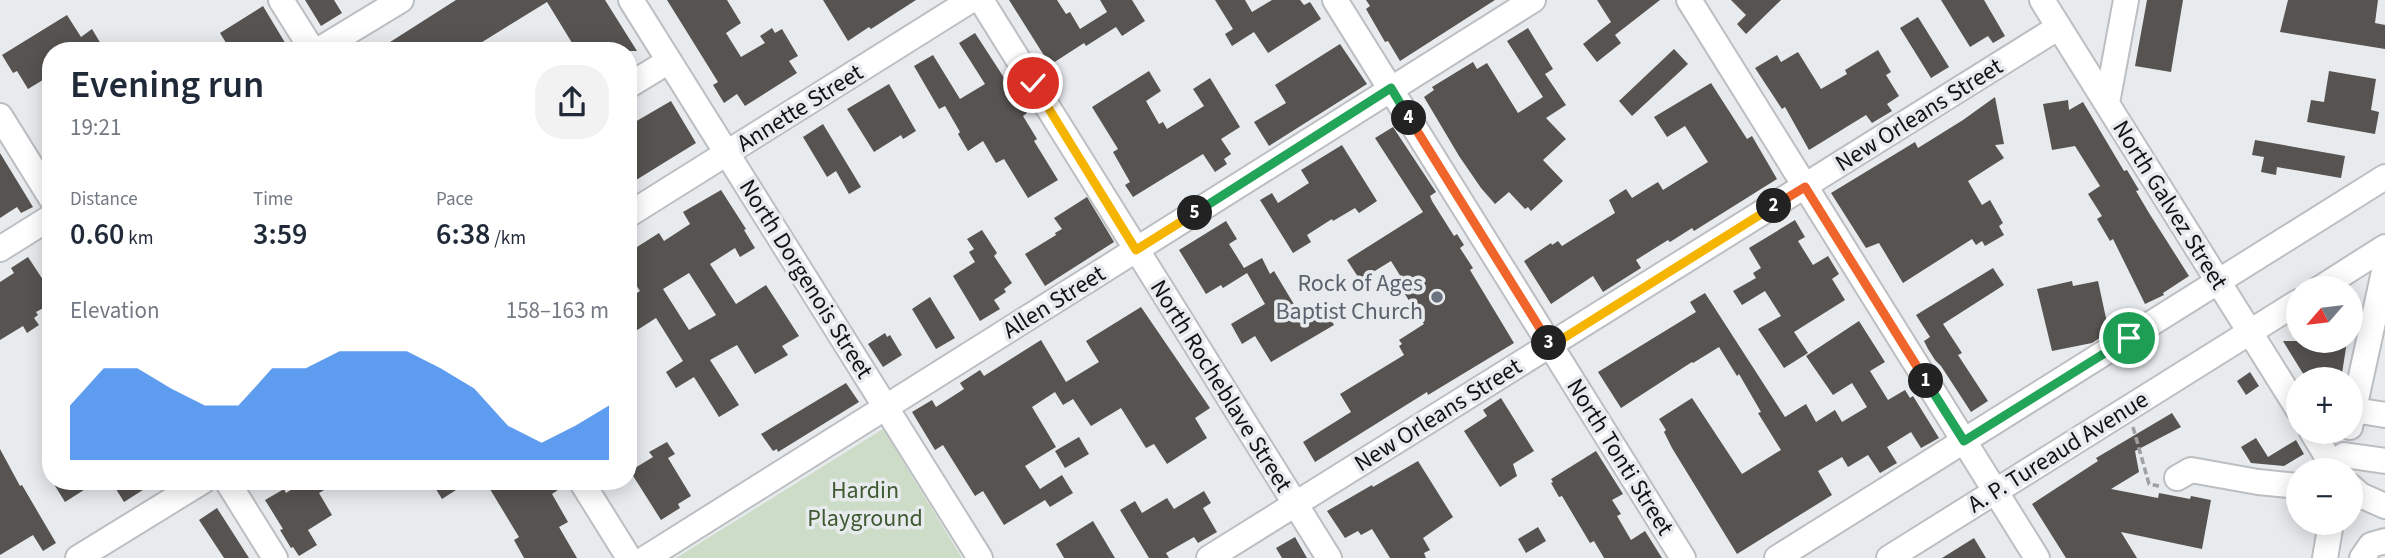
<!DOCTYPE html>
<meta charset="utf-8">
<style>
body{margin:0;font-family:"Source Sans 3",sans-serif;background:#f2f2f3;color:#1f2937;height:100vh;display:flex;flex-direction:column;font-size:26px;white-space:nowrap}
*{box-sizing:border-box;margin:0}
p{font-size:23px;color:#747a83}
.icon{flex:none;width:38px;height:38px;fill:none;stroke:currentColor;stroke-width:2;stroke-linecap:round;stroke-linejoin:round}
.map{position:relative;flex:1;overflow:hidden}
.details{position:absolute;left:42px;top:42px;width:595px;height:448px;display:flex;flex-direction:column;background:#fff;border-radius:28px;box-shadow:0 4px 18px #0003}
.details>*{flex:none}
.needle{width:46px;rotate:242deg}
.fabs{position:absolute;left:2286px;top:276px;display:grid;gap:14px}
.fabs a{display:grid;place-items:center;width:77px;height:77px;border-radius:50%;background:#fff;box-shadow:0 4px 18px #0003;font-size:35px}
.pin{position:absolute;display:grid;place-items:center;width:60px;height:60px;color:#fff;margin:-30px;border:4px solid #fff;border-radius:50%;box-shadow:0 2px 7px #0007}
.km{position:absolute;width:35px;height:35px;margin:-18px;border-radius:50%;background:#222;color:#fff;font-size:19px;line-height:35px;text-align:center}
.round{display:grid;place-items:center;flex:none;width:74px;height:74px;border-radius:28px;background:#f2f2f3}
.head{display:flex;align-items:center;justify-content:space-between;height:119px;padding:0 28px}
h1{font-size:38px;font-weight:600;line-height:52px}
.stats{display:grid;grid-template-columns:repeat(3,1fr);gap:10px;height:119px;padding:7px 28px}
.stats div{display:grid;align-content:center}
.stats b{font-size:30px;font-weight:600}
.stats small{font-size:19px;font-weight:400}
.stats p{font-size:19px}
.chart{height:196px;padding:14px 28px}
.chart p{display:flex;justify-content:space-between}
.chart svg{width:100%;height:126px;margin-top:7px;fill:#1a73e8;opacity:.7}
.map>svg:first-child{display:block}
.green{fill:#cddcc6}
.building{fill:#565350;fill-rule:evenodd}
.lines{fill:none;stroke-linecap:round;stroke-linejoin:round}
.minor-casing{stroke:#bcbfc2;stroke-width:28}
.path{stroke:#9ea0a2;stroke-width:3.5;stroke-dasharray:7 3.5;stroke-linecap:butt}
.minor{stroke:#fff;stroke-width:24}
.split-1-casing{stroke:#fff;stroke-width:14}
.split-2-casing{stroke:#fff;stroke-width:14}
.split-3-casing{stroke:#fff;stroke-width:14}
.split-4-casing{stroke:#fff;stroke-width:14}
.split-5-casing{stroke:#fff;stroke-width:14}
.split-6-casing{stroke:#fff;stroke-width:14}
.split-1{stroke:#22a559;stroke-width:9}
.split-2{stroke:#f0652b;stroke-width:9}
.split-3{stroke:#f5b400;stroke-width:9}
.split-4{stroke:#f0652b;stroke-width:9}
.split-5{stroke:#22a559;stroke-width:9}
.split-6{stroke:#f5b400;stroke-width:9}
.worship-dot{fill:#6b7280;stroke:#e8ebee;stroke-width:2.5}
.labels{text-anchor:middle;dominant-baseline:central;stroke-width:7;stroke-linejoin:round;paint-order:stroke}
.street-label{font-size:24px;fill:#111213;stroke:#e8ebee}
.worship-label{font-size:24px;fill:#5b616d;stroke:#e8ebee;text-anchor:end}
.park-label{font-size:24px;fill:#405b32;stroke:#e8ebee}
</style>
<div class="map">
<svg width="2385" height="558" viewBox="0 0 2385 558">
<rect width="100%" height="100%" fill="#e8ebee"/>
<path class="green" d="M883,429L962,558H676Z"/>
<path class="building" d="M305,0H334L342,13L321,26Z
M456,0H605L637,51H577L547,2L479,44L483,51H376Z
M667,0H727L741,23L726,33L741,57L765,43L760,36L772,28L775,33L782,29L798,56L789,61L797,73L745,106L737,94L724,103L713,85L718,82Z
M823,0H916L871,29L869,27L848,41Z
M1009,0H1057L1066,14L1070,12L1080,29L1107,12L1100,0H1132L1145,21L1122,36L1116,27L1086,46L1084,43L1050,65Z
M1215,0H1245L1252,12L1272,0H1300L1304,5L1310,2L1321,19L1268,53L1254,32L1232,46L1225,34L1233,29Z
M1366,0H1495L1400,61L1388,41L1385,42L1366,9L1370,6Z
M1597,0H1660L1615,35L1621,43L1597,62L1583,44L1611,22Z
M1731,0H1781L1746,34L1737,24L1746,15Z
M1941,0H1984L2005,36L1993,43L1988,36L1970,47Z
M2147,0H2183L2171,72L2135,66Z
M2288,0H2378L2375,23L2385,25V49L2280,32Z
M263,6L290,51H231L220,33Z
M67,15L81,37L92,29L101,44L90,51H51V75L28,89L17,71L13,73L2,55Z
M1918,17L1949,67L1931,78L1900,28Z
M1528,28L1553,69L1545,74L1566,105L1546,118L1566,139L1543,160L1563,181L1531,211L1528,207L1525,209L1509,192L1495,204L1481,188L1459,156L1424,97L1434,90L1432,87L1473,62L1477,69L1487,63L1518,113L1543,97L1507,41Z
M975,33L1027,113L1023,116L1037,139L1034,141L1058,180L1028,198L1004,159L996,163L983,141L968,151L958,134L960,132L945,106L939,109L914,66L933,55L960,99L985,84L959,43Z
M1340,44L1367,84L1269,146L1254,122L1286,103L1275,85Z
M1674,49L1688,64L1632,116L1619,101Z
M1878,50L1891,72L1886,75L1899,96L1887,104L1892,111L1872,123L1866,115L1809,150L1785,107L1782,109L1755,68L1777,55L1781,62L1798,52L1821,89L1847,74L1845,70Z
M1149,71L1161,91L1146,101L1159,124L1163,122L1167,129L1204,106L1193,89L1210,78L1240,127L1221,139L1231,154L1224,159L1227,164L1215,172L1203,154L1133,197L1125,185L1130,182L1113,152L1118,149L1092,107Z
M2329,71L2376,79L2371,110L2379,112L2375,134L2307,122L2311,100L2324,102Z
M1711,83L1747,139L1752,136L1777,179L1694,231L1692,228L1670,242L1668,240L1636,260L1641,268L1603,292L1593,276L1551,304L1524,261L1551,243L1552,245L1558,241L1562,246L1615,213L1609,200L1626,189L1632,198L1658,182L1663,190L1708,162L1685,126L1667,137L1654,117Z
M889,84L916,131L903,139L901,135L874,152L847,109Z
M1995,97L2004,144L1995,145L2004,158L1968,181L1982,205L1990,200L2003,223L1999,226L2004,235L1985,246L1982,241L1976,245L1972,239L1903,283L1879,243L1866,248L1831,193L1915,142L1918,148L1963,120Z
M2068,100L2069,110L2083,102L2124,171L2127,170L2139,190L2136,191L2149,213L2189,276L2163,293L2164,295L2145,304L2113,239L2110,241L2097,219L2102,216L2088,194L2100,186L2075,146L2052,150L2043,104Z
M671,101L696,143L628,185V126Z
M823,124L861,187L849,194L836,171L827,177L803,137Z
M1393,127L1436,192L1430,196L1432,201L1454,236L1457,234L1464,245L1460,248L1473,268L1470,270L1514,343L1428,395L1427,392L1315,462L1303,442L1351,412L1340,394L1404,355L1399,346L1402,344L1399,340L1424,324L1401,288L1406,285L1391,261L1360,280L1347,260L1423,212L1375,138Z
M2255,140L2345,156L2341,178L2277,167L2276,175L2261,172L2264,157L2252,155Z
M1342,145L1377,201L1359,213L1355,208L1333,221L1332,219L1307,235L1311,242L1293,253L1260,200L1272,193L1278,203L1309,183L1301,170Z
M0,153L33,207L21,213L17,207L0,218Z
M721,190L746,229L744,230L755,248L740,257L735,248L710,264L736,304L766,285L799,336L782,346L788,355L755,374L737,345L710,360L739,405L719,417L694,377L676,388L666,372L683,361L656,318L628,336V299L640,291L628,273V233L637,247L659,233L664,241L690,224L683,212ZM689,273L716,315L689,330L663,289Z
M1087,197L1114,242L1045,286L1025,254L1056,235L1055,233L1062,229L1054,218Z
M1795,220L1805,237L1798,241L1813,265L1828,256L1839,274L1832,279L1845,300L1794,332L1808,353L1784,368L1758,329L1781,316L1765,291L1742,305L1733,291L1756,278L1753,273L1761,268L1749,248Z
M1226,221L1237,239L1229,244L1244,268L1262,258L1270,274L1274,271L1301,316L1322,304L1334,325L1271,362L1255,336L1242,344L1231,324L1265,304L1247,273L1223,288L1221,285L1206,294L1179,250Z
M982,230L997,253L994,256L1012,283L1004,289L1006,292L994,300L1000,309L980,321L953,276L975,262L969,252L974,249L967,239Z
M28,257L51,292V304L36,312L38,315L34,318L39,325L27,333L23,326L0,340V282L14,273L11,268Z
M1993,268L2004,285L1943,324L1962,353L1958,355L1988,401L1971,412L1941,366L1935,360L1928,349L1924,341L1930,337L1916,315Z
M2072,281L2073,286L2098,281L2109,332L2092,343L2052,351L2037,289Z
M1705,293L1785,417L1806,404L1816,422L1835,410L1842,422L1867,407L1852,383L1833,395L1806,356L1859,321L1885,362L1870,371L1888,400L1905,390L1910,398L1913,396L1939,438L1921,448L1911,432L1887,447L1897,463L1880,473L1868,455L1848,467L1842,457L1818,471L1832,495L1737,554L1672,448L1664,432L1666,430L1659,419L1692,398L1742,474L1781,450L1758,413L1761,412L1739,374L1737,376L1719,347L1693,363L1692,362L1621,408L1598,372L1696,312L1690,302Z
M930,297L955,338L936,349L912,309Z
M1141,307L1210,408L1195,418L1207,438L1167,464L1154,444L1146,448L1121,408L1091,426L1073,399L1063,405L1055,392L1032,407L1056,447L1025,466L1040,489L1062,475L1073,493L1050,507L1045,500L1004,525L983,491L975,496L943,445L935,450L912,412L932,400L936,407L964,389L960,383L980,370L984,376L1041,340L1066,382L1099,362L1086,341Z
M885,333L887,337L890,335L902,355L883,367L868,344Z
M2283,341H2347L2341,380H2307Z
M2250,372L2259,386L2246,395L2237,381Z
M846,383L859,402L778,452L777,449L773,451L761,434Z
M1501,398L1534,451L1513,464L1517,476L1500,487L1464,431L1487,416L1483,410Z
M2172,413L2181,427L2135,451L2139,472L2111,489L2158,498L2159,493L2190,499L2191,496L2211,500L2202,549L2121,532L2137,558H2066L2032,504L2098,461L2096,458Z
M1079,437L1089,454L1065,468L1055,451Z
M2256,438L2268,457L2296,440L2304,454L2284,466L2251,463L2241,447Z
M667,442L675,454L668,458L691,496L678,504L680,508L661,520L630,471L653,457L649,452Z
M0,449L20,486L22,485L56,543L43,551L33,535L0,555Z
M1596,451L1623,494L1612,500L1621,514L1617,516L1631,540L1645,531L1662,558H1604L1594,541L1590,543L1562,496L1559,497L1551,483L1553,482L1551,479Z
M1418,461L1453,517L1423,538L1430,550L1424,553L1426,558H1390L1372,529L1361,535L1358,531L1345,538L1327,511L1372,485L1373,487Z
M52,481H98L65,502Z
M111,481H157L124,502Z
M305,481H340L319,493L332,515L308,530L317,545L299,556L293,547L291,548L280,530L283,529L265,500L284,489L286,493Z
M442,481H470L442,499L434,486Z
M485,481H566L567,484L552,494L568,522L559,527L577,558H524L514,540L519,537Z
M1204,491L1211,503L1203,508L1217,532L1198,543L1194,537L1166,553L1169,558H1149L1120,510L1135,501L1142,513L1167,498L1174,509Z
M217,508L249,558H224L199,520Z
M1093,521L1115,558H1064L1056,544Z
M1538,527L1546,541L1526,553L1518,539Z
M1295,537L1307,558H1282L1276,548Z
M1974,538L1986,558H1942Z"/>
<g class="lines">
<g class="minor-casing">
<path id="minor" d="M281,0L313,51
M631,0L980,558
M981,0L1329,558
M1335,0L1683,558
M1689,0L2037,558
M2042,0L2298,409
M317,51L401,0
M628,86L669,61
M2107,103L2126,0
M0,116L51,198
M628,215L971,0
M0,249L51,217
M2319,289L2385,247
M2354,410L2385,415
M2350,427L2385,267
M2312,432L2336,471
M2344,455L2385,461
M2177,478L2191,470L2258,482L2298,486
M227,481L275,558
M581,481L629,558
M2350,486L2360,495L2385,506
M78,558L203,481
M646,558L1533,0
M1209,558L2059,27
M1777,558L2385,177
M1889,558L2298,302
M2325,558L2331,523
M2362,558L2371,545L2385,541"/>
</g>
<path class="path" d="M2133,427L2149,484L2159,486"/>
<use href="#minor" class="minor"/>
</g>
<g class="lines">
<g class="split-1-casing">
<path id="split-1" d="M1926,381L1964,441L2129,338"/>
</g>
<g class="split-2-casing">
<path id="split-2" d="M1774,206L1805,187L1926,381"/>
</g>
<g class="split-3-casing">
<path id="split-3" d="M1549,343L1551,346L1774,206"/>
</g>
<g class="split-4-casing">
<path id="split-4" d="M1409,118L1549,343"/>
</g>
<g class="split-5-casing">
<path id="split-5" d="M1195,213L1391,88L1409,118"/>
</g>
<g class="split-6-casing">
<path id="split-6" d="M1033,83L1136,250L1195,213"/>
</g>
<use href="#split-1" class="split-1"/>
<use href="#split-2" class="split-2"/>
<use href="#split-3" class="split-3"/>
<use href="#split-4" class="split-4"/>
<use href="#split-5" class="split-5"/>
<use href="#split-6" class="split-6"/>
</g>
<circle class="worship-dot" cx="1437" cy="297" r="7"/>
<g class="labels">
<g class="street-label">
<text transform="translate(800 108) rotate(-32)">Annette Street</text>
<text transform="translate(1919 115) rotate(-32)">New Orleans Street</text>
<text transform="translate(2170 205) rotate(58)">North Galvez Street</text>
<text transform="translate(806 279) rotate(58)">North Dorgenois Street</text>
<text transform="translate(1054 302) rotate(-32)">Allen Street</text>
<text transform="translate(1221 386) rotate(58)">North Rocheblave Street</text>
<text transform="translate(1438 415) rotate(-32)">New Orleans Street</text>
<text transform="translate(2058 452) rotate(-32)">A. P. Tureaud Avenue</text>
<text transform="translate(1620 457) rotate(58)">North Tonti Street</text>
</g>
<g class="worship-label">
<text x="1423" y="283">Rock of Ages<tspan x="1423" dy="28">Baptist Church</tspan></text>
</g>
<g class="park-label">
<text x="865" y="490">Hardin<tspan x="865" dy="28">Playground</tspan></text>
</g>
</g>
</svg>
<div class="fabs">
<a><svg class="needle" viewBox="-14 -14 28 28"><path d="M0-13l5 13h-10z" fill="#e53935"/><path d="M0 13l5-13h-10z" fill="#747a83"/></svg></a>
<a>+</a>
<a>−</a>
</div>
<div class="pin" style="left:2129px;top:338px;background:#1e9e55"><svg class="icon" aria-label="arrive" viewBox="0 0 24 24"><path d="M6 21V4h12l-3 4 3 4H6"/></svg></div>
<div class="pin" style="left:1033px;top:83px;background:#d93025"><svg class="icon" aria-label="check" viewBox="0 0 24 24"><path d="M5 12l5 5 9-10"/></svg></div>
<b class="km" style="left:1926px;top:381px">1</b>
<b class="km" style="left:1774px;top:206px">2</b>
<b class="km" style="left:1549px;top:343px">3</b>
<b class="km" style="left:1409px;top:118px">4</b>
<b class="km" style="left:1195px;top:213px">5</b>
<section class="details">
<div class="head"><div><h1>Evening run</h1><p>19:21</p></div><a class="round"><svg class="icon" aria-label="share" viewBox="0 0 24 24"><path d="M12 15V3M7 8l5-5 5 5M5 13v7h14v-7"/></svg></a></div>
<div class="stats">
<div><p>Distance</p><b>0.60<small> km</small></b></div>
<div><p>Time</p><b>3:59</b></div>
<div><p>Pace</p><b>6:38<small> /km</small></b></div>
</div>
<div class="chart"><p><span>Elevation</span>158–163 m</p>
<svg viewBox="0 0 160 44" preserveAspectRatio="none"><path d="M0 44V25L10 12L20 12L30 19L40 25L50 25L60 12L70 12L80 6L90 6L100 6L110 12L120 19L130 32L140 38L150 32L160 25V44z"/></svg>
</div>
</section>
</div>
